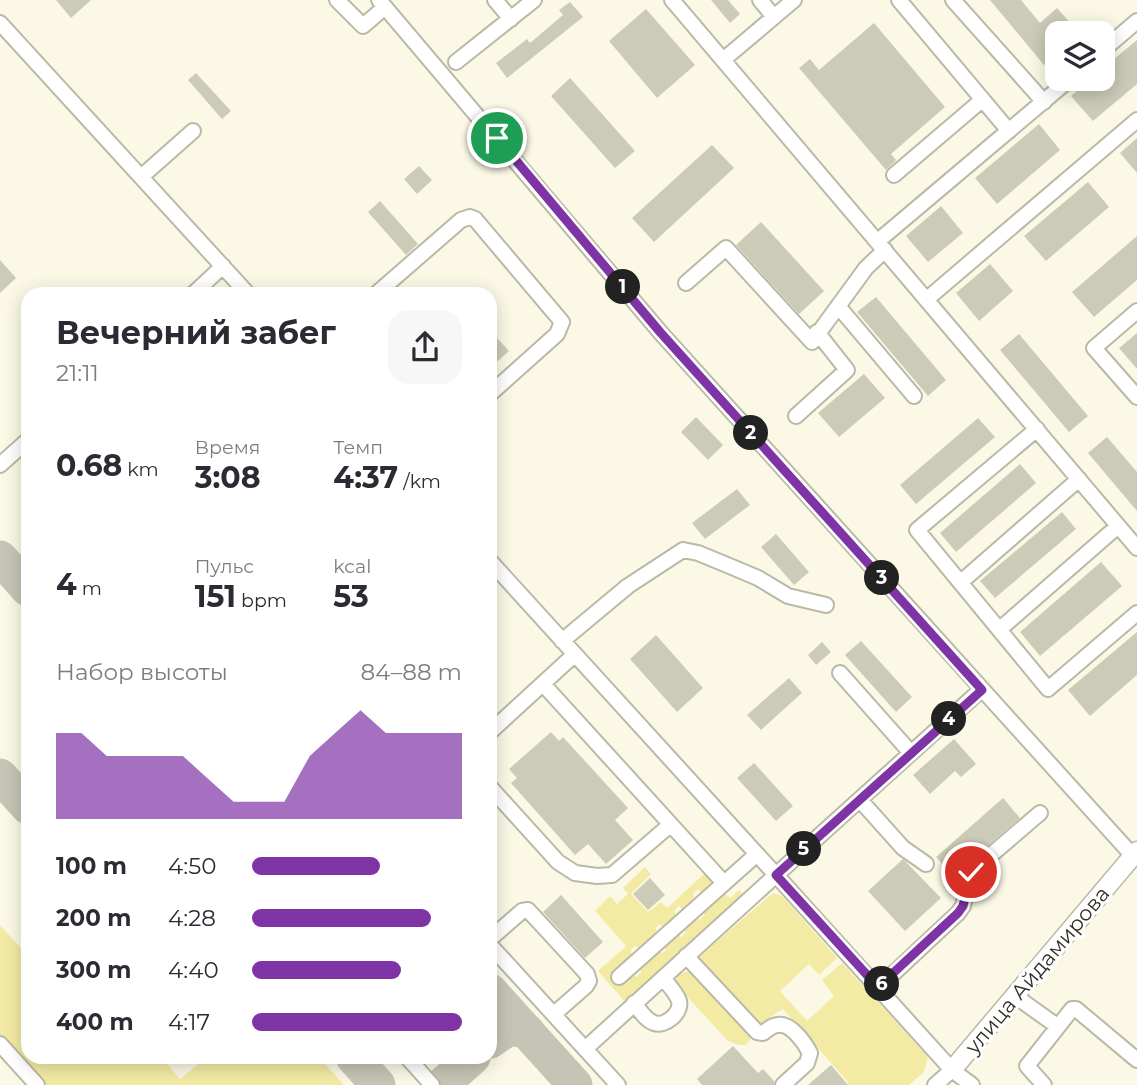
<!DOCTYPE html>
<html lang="ru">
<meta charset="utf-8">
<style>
body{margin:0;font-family:Montserrat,sans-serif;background:#f7f7f7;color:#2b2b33;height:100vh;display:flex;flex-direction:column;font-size:26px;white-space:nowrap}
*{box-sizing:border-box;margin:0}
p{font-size:23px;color:#7c7c81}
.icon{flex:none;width:38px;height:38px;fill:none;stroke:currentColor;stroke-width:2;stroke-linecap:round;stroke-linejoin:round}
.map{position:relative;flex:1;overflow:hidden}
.panel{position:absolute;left:21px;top:287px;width:476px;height:777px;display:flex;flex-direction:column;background:#fff;border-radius:21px;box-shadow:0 4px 18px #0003}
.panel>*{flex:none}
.tools{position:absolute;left:1045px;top:21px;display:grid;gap:14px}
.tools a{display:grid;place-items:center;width:70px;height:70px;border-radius:14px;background:#fff;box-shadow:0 4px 18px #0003;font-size:35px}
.pin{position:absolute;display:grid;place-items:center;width:60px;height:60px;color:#fff;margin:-30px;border:4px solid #fff;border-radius:50%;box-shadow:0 2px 7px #0007}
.km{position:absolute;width:35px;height:35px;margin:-18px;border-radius:50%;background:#222;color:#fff;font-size:19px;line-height:35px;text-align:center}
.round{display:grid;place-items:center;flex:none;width:74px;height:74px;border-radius:21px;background:#f7f7f7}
.headline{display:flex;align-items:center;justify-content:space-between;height:119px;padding:0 35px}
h1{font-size:32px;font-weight:700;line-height:52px}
.stats{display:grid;grid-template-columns:repeat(3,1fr);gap:10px;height:119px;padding:7px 35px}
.stats div{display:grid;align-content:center}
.stats b{font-size:30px;font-weight:700}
.stats small{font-size:19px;font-weight:400}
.stats p{font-size:19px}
.chart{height:196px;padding:14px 35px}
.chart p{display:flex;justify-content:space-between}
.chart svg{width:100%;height:126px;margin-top:7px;fill:#7f34a5;opacity:.7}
ul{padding:0 35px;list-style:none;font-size:23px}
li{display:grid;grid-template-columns:112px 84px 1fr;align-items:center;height:52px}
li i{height:18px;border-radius:9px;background:#7f34a5}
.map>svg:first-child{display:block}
.green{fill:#f3eba4}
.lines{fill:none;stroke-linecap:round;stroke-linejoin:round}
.taxiway{stroke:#c6c5b5;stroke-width:35}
.building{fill:#cccbb8}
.minor-casing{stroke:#bab9a7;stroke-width:18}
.major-casing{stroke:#bab9a7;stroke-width:21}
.minor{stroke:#fff;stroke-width:14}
.major{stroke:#fff;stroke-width:18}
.route-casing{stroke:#fff;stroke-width:14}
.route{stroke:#7f34a5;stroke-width:9}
.labels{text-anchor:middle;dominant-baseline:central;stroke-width:6;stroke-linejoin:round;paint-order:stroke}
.street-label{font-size:21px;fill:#303029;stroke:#fff}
</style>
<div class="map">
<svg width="1137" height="1085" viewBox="0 0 1137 1085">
<rect width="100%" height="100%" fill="#fbf9e6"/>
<path class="green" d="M645,867L651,874L631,894L648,912L661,902L667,908L706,872L712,880V884L701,892L698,889L693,894L694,897L682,909L679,906L674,911L676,916L662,926L659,924L656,928L657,932L639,949L635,946L631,950L632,954L610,974L621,985L633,974L637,977L641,972L639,968L658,951L662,953L666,950L663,945L677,933L681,937L686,932L683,928L696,917L700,920L704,915L702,910L723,892L730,898L739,890L742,893V897L626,1003L598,971L626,946L595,911L610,896L617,904L628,894L623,888Z
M773,893L782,896L837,958L819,975L809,964L780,991L807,1021L834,996L822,980L842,963L928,1057L924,1072L909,1085H845L848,1082L783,1009L759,1024L750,1021L700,967L699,959L702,954Z
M0,925L28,956V1057H161L180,1079L207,1057H319L344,1085H40L0,1041Z
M685,972H689L696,976L750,1032V1040L745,1045H739L728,1041L678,987L676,979L680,974Z"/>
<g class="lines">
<path class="taxiway" d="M0,558L28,589
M0,776L28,807
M490,991L575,1085
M490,1041L509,1028L527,1031
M353,1057L378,1085
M442,1085L473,1057"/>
</g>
<path class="building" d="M56,0H91L71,18Z
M711,0H728L740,14L730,23Z
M990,0H1021L1040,23L1057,8L1079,33H1057V54L1044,65Z
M570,2L583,17L507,78L496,63L527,39L530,43L563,15L559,10Z
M646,9L695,65L657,98L609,41Z
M874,23L945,107L891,154L896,160L886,170L799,68L810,59L819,70Z
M1137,40V84L1093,121L1071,96L1091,79H1102V69Z
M196,73L231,111L222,119L188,80Z
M570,78L635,151L615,168L551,96Z
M1039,124L1060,150L997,204L975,178Z
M1137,138V173L1120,153Z
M712,145L734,168L654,242L632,218Z
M419,166L432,180L417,194L404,179Z
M1088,182L1109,207L1046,261L1024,236Z
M380,201L418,244L406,255L368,212Z
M941,206L963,233L928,262L906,236Z
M761,222L824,291L799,314L736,245Z
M1137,236V280L1094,317L1072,292Z
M0,260L16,278L0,293Z
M990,264L1013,291L979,321L956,293Z
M876,297L946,380L928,396L857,312Z
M490,330L509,351L490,368Z
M1137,333V369L1119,348Z
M1019,334L1088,416L1069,432L1000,350Z
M864,374L885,398L839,437L818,413Z
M696,417L723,445L708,460L681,432Z
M978,418L995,437L916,504L900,485Z
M1107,437L1137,472V511L1088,453Z
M1020,464L1036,483L956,552L940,533Z
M737,489L750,505L705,539L692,523Z
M1062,512L1076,529L995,598L980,581Z
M776,534L809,572L794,585L761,547Z
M1101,562L1122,586L1040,656L1020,632Z
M1137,632V675L1090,716L1068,690Z
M656,635L703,688L677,712L630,659Z
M861,641L912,697L896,712L845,655Z
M822,642L831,652L816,665L808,655Z
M789,678L802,693L761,730L747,715Z
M551,732L559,741L563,737L628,808L615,820L633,840L606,864L588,844L575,855L511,783L517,778L509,769Z
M954,739L976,764L961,777L955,771L930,794L913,775Z
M754,763L793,806L776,821L737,778Z
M1003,798L1020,818L965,865L954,877L936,857Z
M903,859L941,898L905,931L868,891Z
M650,878L665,895L648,910L633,894Z
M561,895L603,942L585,958L543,912Z
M733,1046L758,1073L763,1069L774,1081V1085H702L697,1079Z
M831,1065L848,1085H808Z"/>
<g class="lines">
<g class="minor-casing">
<path id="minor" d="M337,0L363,26L385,7
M379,0L660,332L982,689
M495,0L511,19
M672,0L1137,548
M760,0L774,17
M899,0L1009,131
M953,0L1044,102
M0,23L248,294
M1102,51L1137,21
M723,60L794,0
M456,62L534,0
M894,175L982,100
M141,177L193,131
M878,241L1070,79
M686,283L726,248L812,342L866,268L885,250
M193,294L223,266
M376,294L461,220L470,217L475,219L562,322L557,334L490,394
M927,299L1137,120
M838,306L914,396
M1137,311L1094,348L1137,397
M796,416L847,370L817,332
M1037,429L917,530L1048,689L1137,613
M0,465L28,440
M490,561L776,875L982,689L1133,856
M961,582L1079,479
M1000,629L1118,526
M562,641L628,586L683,550L698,553L732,567L758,578L788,596L826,605
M840,673L911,753
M543,684L724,883
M490,732L574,655
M490,787L558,862L575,873L597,876L612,875L670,825
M860,800L903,848L926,864
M490,939L522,911L528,910L587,974L589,981L586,986L554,1014
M490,945L618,1085
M686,956L757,1032L763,1033C767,1030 772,1025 778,1025C791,1023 805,1043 810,1053L807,1063L783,1085
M619,977L757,854
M879,987L958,913L963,906L971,872L1040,813
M1015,996L1057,1026
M634,1003C640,1010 645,1020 654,1023C665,1027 682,1013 679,1001C676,992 668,985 663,978
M0,1044L37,1085
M585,1049L776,875L952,1070L972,1085
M407,1057L432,1085
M935,1085L952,1070
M1044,1085L1027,1066L1072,1009H1076L1137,1060"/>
</g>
<g class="major-casing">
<path id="major" d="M952,1070L1137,851"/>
</g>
<use href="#minor" class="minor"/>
<use href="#major" class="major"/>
</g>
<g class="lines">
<g class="route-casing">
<path id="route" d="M497,138L660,332L982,690L776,875L878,987L958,913L963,906L971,872"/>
</g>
<use href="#route" class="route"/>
</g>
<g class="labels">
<g class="street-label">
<text transform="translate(1037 970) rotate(-50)">улица Айдамирова</text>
</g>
</g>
</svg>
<div class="tools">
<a><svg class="icon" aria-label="layers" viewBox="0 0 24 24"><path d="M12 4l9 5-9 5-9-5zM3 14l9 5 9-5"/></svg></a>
</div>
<div class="pin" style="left:497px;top:138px;background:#1e9e55"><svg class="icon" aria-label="arrive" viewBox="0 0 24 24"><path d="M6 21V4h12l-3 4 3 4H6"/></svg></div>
<div class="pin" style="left:971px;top:872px;background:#d93025"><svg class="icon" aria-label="check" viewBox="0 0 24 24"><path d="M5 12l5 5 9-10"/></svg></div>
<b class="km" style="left:623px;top:287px">1</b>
<b class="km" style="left:751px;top:433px">2</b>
<b class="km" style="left:882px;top:578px">3</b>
<b class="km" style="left:949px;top:719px">4</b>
<b class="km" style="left:804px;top:849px">5</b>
<b class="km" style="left:882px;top:984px">6</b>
<section class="panel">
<div class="headline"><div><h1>Вечерний забег</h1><p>21:11</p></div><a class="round"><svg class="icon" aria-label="share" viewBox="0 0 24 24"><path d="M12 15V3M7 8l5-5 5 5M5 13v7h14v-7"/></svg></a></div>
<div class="stats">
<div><b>0.68<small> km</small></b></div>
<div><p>Время</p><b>3:08</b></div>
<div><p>Темп</p><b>4:37<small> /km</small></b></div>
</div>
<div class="stats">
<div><b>4<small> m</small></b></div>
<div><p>Пульс</p><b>151<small> bpm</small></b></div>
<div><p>kcal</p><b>53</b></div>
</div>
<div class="chart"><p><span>Набор высоты</span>84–88 m</p>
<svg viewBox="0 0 160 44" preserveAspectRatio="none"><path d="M0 44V14L10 14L20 22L30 22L40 22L50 22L60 30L70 38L80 38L90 38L100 22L110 14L120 6L130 14L140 14L150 14L160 14V44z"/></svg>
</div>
<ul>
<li><b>100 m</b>4:50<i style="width:61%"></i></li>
<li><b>200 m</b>4:28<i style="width:85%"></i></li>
<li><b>300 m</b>4:40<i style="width:71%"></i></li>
<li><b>400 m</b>4:17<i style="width:100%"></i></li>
</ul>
</section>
</div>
